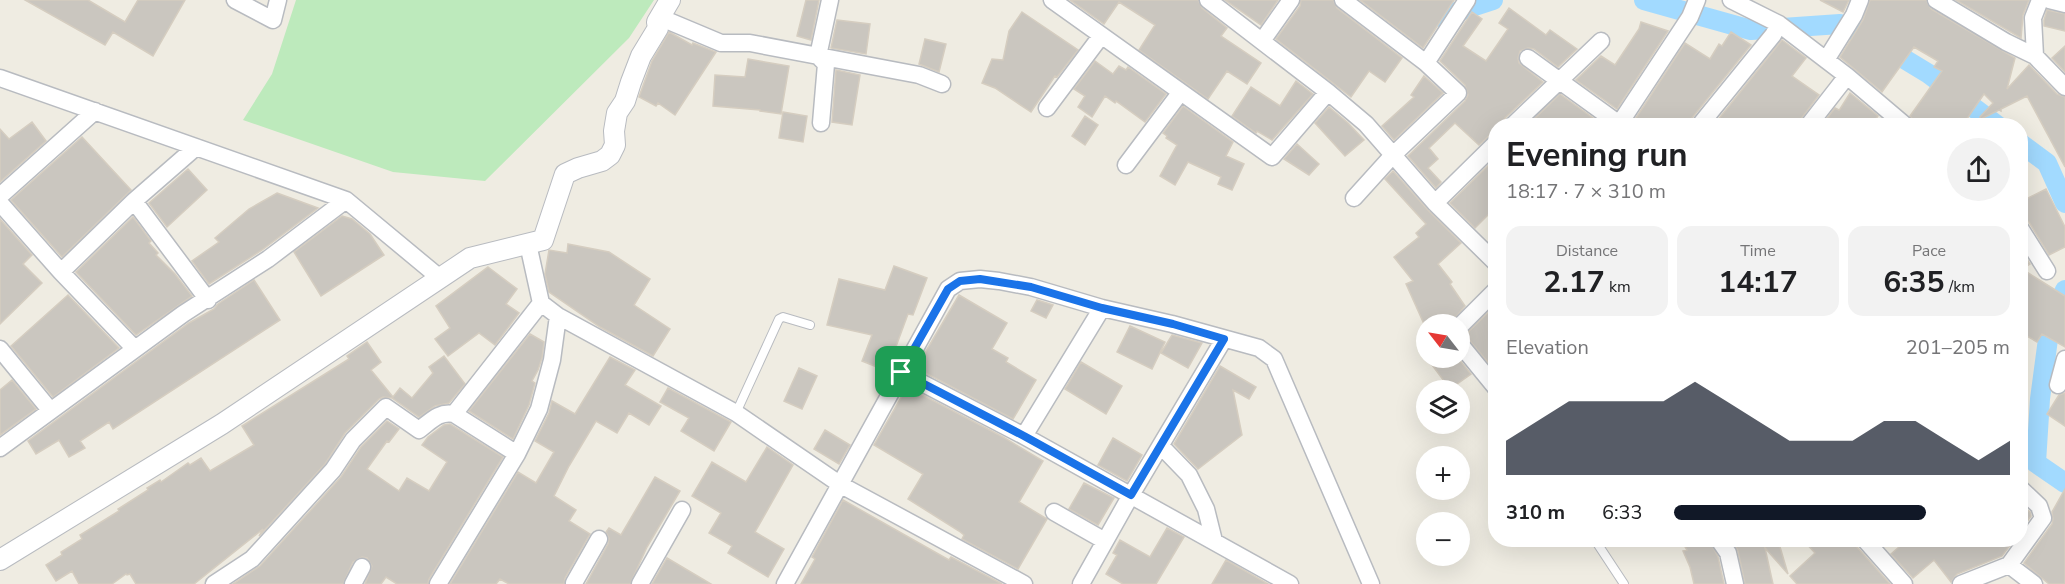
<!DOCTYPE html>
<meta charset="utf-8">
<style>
body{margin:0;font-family:"Nunito Sans",sans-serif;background:#f2f2f2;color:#202124;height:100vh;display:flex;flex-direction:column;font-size:22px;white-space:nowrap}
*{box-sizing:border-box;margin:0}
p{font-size:20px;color:#757577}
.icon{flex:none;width:33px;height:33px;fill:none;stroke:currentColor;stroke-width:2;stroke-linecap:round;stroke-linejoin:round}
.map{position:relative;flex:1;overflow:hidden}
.drawer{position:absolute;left:1488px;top:118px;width:540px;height:429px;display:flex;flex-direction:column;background:#fff;border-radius:24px;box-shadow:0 6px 24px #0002}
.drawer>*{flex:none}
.needle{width:39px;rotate:301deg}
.tools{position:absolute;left:1416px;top:314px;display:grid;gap:12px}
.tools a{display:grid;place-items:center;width:54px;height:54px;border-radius:50%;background:#fff;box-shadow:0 6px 24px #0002;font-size:30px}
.pin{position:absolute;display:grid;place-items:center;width:51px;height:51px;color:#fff;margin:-26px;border-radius:12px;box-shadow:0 3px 9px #0006}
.round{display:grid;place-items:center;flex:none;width:63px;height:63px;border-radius:32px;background:#f2f2f2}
.summary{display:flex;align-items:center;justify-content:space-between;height:102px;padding:0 18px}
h1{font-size:33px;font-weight:700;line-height:45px}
.metrics{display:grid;grid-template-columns:repeat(3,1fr);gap:9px;height:102px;padding:6px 18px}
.metrics div{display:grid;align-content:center;border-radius:15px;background:#f2f2f2;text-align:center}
.metrics b{font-size:30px;font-weight:700}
.metrics small{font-size:16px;font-weight:400}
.metrics p{font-size:16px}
.chart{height:168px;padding:12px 18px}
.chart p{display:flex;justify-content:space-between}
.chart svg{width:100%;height:108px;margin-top:6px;fill:#111827;opacity:.7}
ul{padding:0 18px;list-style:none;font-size:20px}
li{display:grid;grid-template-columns:96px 72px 1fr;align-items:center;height:45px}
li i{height:15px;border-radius:8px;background:#111827}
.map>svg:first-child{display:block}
.green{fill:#bdeabc}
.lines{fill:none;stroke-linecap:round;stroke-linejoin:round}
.canal{stroke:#a2daff;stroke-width:20}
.building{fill:#cac6bf;stroke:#d5cdc0;stroke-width:1.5}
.service-casing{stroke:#b8bbc0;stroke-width:10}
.minor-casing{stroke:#b8bbc0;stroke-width:19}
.tertiary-casing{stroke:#b8bbc0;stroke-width:22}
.service{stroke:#fff;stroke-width:8}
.minor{stroke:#fff;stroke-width:16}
.tertiary{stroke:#fff;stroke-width:20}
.route-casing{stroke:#fff;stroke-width:12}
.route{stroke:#1a73e8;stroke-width:8}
</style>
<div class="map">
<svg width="2065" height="584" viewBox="0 0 2065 584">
<rect width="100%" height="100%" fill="#efece2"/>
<path class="green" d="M296,0H654L629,38L485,181L393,172L243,120L272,74Z"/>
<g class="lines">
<path class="canal" d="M1419,0L1441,17L1493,0
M1644,0L1751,30L1840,24L1868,37L1929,74L1998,126
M2020,143L2047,163L2065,203
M2065,290L2050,324L2040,399L2036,463L2065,483"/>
</g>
<path class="building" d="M25,0H88L125,22L138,0H185L153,56L113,32L105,45Z
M806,0H819L811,40L797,36Z
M1070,0H1198L1202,8L1227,28L1221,36L1261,63L1247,84L1227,71L1208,99L1139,50L1155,25L1119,2L1104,24Z
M1225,0H1278L1261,25Z
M1301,0H1333L1337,8L1402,58L1385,82L1369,71L1351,97L1276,39L1300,6Z
M1360,0H1454L1423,48Z
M1820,0H1849L1843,12Z
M1870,0H1926L1931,9L2015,58L2007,89L2029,65L2057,94L2065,97V167L2027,96L2001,109V111L1999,110L1981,119L1980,117L1993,103L1984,94L1962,126H1919L1916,124L1910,116L1942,71L1934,67L1938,61L1914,47L1882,92L1840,57L1863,20Z
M1956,0H2029L2023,15L2021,38Z
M1509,8L1546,35L1550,30L1577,49L1558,67L1534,49L1528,48L1520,51L1518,58L1519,63L1543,82L1505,118L1502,126H1496V133L1489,136L1479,145L1455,123L1429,148L1438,159L1428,168L1441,182L1436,188L1408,156L1465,101L1468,95L1465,85L1440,61L1472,12L1482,19L1463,46L1486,61L1508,29L1499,23Z
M2047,10L2065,14V31L2044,26V20Z
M1022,12L1078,50L1057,77L1055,76L1031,112L995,88L982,83L992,59L1003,60L1009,31Z
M837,20L870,24L866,54L831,48Z
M1641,22L1668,31L1617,109L1576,80L1601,56L1615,65L1639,29Z
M669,32L692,45L693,43L716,52L675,115L658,103L656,106L639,97L652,61Z
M1731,32L1751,45L1691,119L1689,126H1632V124L1685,43L1710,59L1719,44L1722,46Z
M925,39L946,44L939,72L919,64Z
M1782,40L1806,58L1792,76L1819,95L1800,120L1798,126H1713Z
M2065,46V72L2052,58Z
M748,59L789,66L781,114L760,111V110L713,106L715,75L745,77Z
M1095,61L1113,74L1119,66L1126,70L1128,67L1166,94L1145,122L1116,101L1115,103L1105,96L1092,117L1078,107L1085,96L1074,89Z
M836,70L860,75L852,125L832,122Z
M1424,76L1443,93L1394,140L1382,126L1414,97L1411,95Z
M1296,81L1313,94L1272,140L1257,131L1256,133L1232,116L1251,87L1280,106Z
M1850,93L1878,116L1871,126H1821L1835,108L1839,110L1840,109Z
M1560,94L1604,126H1527Z
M1183,106L1233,142L1226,156L1244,164L1232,190L1218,184L1221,177L1188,162L1175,185L1160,176L1177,145L1166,138L1167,136L1163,133Z
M1329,107L1348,123L1364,140L1345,156L1315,123Z
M783,112L807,116L803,142L779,138Z
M1085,116L1098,125L1085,145L1072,136Z
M32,122L46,141L0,182V129L9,139Z
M82,137L131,190L62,257L11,200Z
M1297,144L1319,164L1309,175L1284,159Z
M1496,158V207L1475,228L1450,203Z
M188,169L207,190L167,227L149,203Z
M1393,171L1428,210L1461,243L1438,264L1452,282L1450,284L1465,306L1450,324H1424L1406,284L1413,281L1394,257L1419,237L1416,233L1426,224L1385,179Z
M2046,189L2065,227V247L2049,255L2029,222L2020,218V202Z
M277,193L318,208L262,250L209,284L192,261L219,242L215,238L249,209Z
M342,216L352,219L370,234L384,255L321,296L294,252Z
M133,217L151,241L149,243L158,253L156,255L175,274L192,296L136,335L76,272Z
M0,219L32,255L23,264L42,283L0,324Z
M568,244L609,252L650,279L634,305L670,329L653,356L600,327L549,292L545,274L549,250L567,253Z
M2023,253L2030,264L2022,269L2065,296V347L2042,334L2037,342L2020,332V256Z
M894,266L927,278L913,315L908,314L887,371L862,361L872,335L827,325L839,279L885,290Z
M488,267L517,289L506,304L519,313L495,345L479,333L448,356L435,339L450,328L436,306Z
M254,280L280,320L113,429L109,422L80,441L85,448L69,457L59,440L36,454L28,441L189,323L214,309L218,304Z
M68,295L119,348L53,397L11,346Z
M959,295L1007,323L992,349L1008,358L1006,362L1036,380L1013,419L916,368Z
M1037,300L1053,305L1046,318L1031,311Z
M1496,305V364L1492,367L1465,335Z
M1130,326L1165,342L1152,369L1117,352Z
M530,334L544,342L542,358L538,370L532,381L535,383L529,405L513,439L469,411Z
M1172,335L1202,343L1188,368L1161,353Z
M367,342L381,362L371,370L393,397L400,388L412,398L433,373L429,367L444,356L465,384L449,403L435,406L419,417L392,398L383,397L379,399L345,433L325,464L259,536L263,529L194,584H136L130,574L127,575L126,574L112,584H79L72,571L56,581L46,565L62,555L61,552L82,539L80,535L119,511L118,509L148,490L147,488L160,480L161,482L188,463L190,465L201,458L210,471L254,445L242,426L349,359L347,356Z
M610,357L635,370L625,385L661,406L649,425L629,413L617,433L596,421L569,466L554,496L576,510L569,521L590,534L565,578L564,584H509L500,579L496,584H450L518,472L536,483L554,452L535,441L549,413L552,401L575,414Z
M1426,357H1457L1471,374L1450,389Z
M1081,362L1122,386L1106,414L1065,389Z
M1220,366L1256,387L1249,399L1233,390L1242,435L1198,469L1174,444Z
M799,368L817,376L802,409L784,401Z
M12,380L36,409L0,435V390Z
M907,387L1003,437L1043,461L1019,502L1047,519L1018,569L962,539L964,535L959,531L908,499L923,474L874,445Z
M668,388L731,422L714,451L681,431L689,418L660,402Z
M2065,393V426L2047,414L2059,395Z
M387,421L399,429L389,442L387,441L367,469L399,491L407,478L429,491L447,462L422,445L428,437L444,425L450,424L503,457L429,579L428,584H397L386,577L381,584H365L372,566L367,558L362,557L353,562L343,584H233L260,566L341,477L361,447Z
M825,430L850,445L839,464L814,449Z
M1113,438L1142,455L1127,481L1098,465Z
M767,447L793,465L755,532L784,549L768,577L728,553L732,546L709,533L721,513L692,496L712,462L746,482Z
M655,477L680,491L647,547L630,584H586L608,544L609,538L606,532L609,528L621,535Z
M1084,483L1114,498L1098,525L1069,509Z
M2065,489V584H2049L2024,563L2052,524L2053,519L2052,512Z
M843,500L949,560L951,557L1002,584H801L815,559L812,557Z
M2020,505L2030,512L2031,516L2020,531Z
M1167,528L1184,537L1156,584H1123L1106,574L1117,555L1113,553L1120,540L1150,557Z
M1681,540H1709L1718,557L1724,584H1694L1690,567L1683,551L1687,550Z
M1732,540H1778L1788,574L1765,548L1773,584H1745L1738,551Z
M1803,540H1854L1857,547L1890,584H1797L1790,576L1815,553Z
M1907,540H2014L2002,556L1957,574L1951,582L1934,560L1913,578L1891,554Z
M667,558L711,584H652Z
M1226,560L1268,584H1212Z"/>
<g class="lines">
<g class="service-casing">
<path id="service" d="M736,413L779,319L783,317L810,325
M1595,540L1624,584"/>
</g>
<g class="minor-casing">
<path id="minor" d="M235,0L273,20L278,0
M1052,0L1272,157L1328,92
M1208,0L1328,92L1366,124L1435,203L1496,263
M1343,0L1426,63L1458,93L1392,156L1354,198
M1731,0L1779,24L1847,76L1906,126
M1936,0L2006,42L2035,56L2065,87
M2049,0L2065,4
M659,17L721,43H750L919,75L942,84
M1262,41L1291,0
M818,56L826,64L821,123
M818,56L830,0
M2035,56L2033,18L2040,0
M1528,58L1622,126
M1826,60L1854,15L1860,0
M1426,63L1467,0
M0,78L346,200L440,278
M1047,108L1101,36
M1512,126L1601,41
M1618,126L1690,17L1697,0
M1699,126L1773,35L1779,24
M1808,126L1847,76
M196,147L134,201L208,300
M1126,165L1180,93
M0,196L95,111
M0,203L61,272L135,349
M1435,203L1496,143
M2020,228L2047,271
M528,244L541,303L558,316L736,413L841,485L1024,584
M61,272L134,201
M1460,326L1496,290
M1460,344L1496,388
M0,349L50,410
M901,372L1024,436L1290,584
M2058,385L2065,359
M1024,436L1102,308
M1161,446L1189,475L1206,509L1214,541
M0,448L183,314L268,259L346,200
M517,454L454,414L541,303
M1054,512L1105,541
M1719,540L1728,553L1735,584
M1865,540L1904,584
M2009,565L2034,584
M574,583L599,539
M214,584L252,559L333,470L353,440L386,407L419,430C431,421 439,411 454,414
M353,584L362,567
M438,584L517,454L539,409L552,360L558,316
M640,584L682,510
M785,584L948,289L960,281L980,279L999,281L1031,287L1102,308L1172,324L1259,348L1274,359L1371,584
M1081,584L1131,495L1224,339
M1961,584L2009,565L2043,518L2039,506L2020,488"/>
</g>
<g class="tertiary-casing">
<path id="tertiary" d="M0,560L222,424L470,258L543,240L565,174L578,168L602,161L610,155L615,145L614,131L617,113L625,101L631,82L641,56L658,28L657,22L670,0"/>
</g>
<use href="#service" class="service"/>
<use href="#minor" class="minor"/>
<use href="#tertiary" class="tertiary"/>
</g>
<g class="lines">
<g class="route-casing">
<path id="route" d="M980,279L1031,287L1102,308L1173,324L1224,339L1131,495L1024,436L901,372L948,289L960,281Z"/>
</g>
<use href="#route" class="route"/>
</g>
</svg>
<div class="tools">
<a><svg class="needle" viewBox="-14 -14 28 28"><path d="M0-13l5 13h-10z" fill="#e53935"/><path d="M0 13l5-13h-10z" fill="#757577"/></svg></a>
<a><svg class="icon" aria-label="layers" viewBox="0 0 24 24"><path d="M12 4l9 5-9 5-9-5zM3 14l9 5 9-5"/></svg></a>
<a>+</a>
<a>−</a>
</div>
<div class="pin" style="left:901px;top:372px;background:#1e9e55"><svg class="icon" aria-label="arrive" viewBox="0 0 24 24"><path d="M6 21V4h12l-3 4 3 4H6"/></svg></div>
<section class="drawer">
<div class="summary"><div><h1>Evening run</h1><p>18:17 · 7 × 310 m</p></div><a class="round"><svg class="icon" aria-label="share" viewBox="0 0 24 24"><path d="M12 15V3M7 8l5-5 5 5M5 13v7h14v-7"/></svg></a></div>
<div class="metrics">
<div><p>Distance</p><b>2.17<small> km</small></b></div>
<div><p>Time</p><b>14:17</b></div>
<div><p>Pace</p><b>6:35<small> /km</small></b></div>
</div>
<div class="chart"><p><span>Elevation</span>201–205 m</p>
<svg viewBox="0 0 160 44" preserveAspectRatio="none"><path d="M0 44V30L10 22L20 14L30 14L40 14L50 14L60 6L70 14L80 22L90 30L100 30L110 30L120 22L130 22L140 30L150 38L160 30V44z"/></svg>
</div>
<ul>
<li><b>310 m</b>6:33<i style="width:75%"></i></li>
</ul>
</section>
</div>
